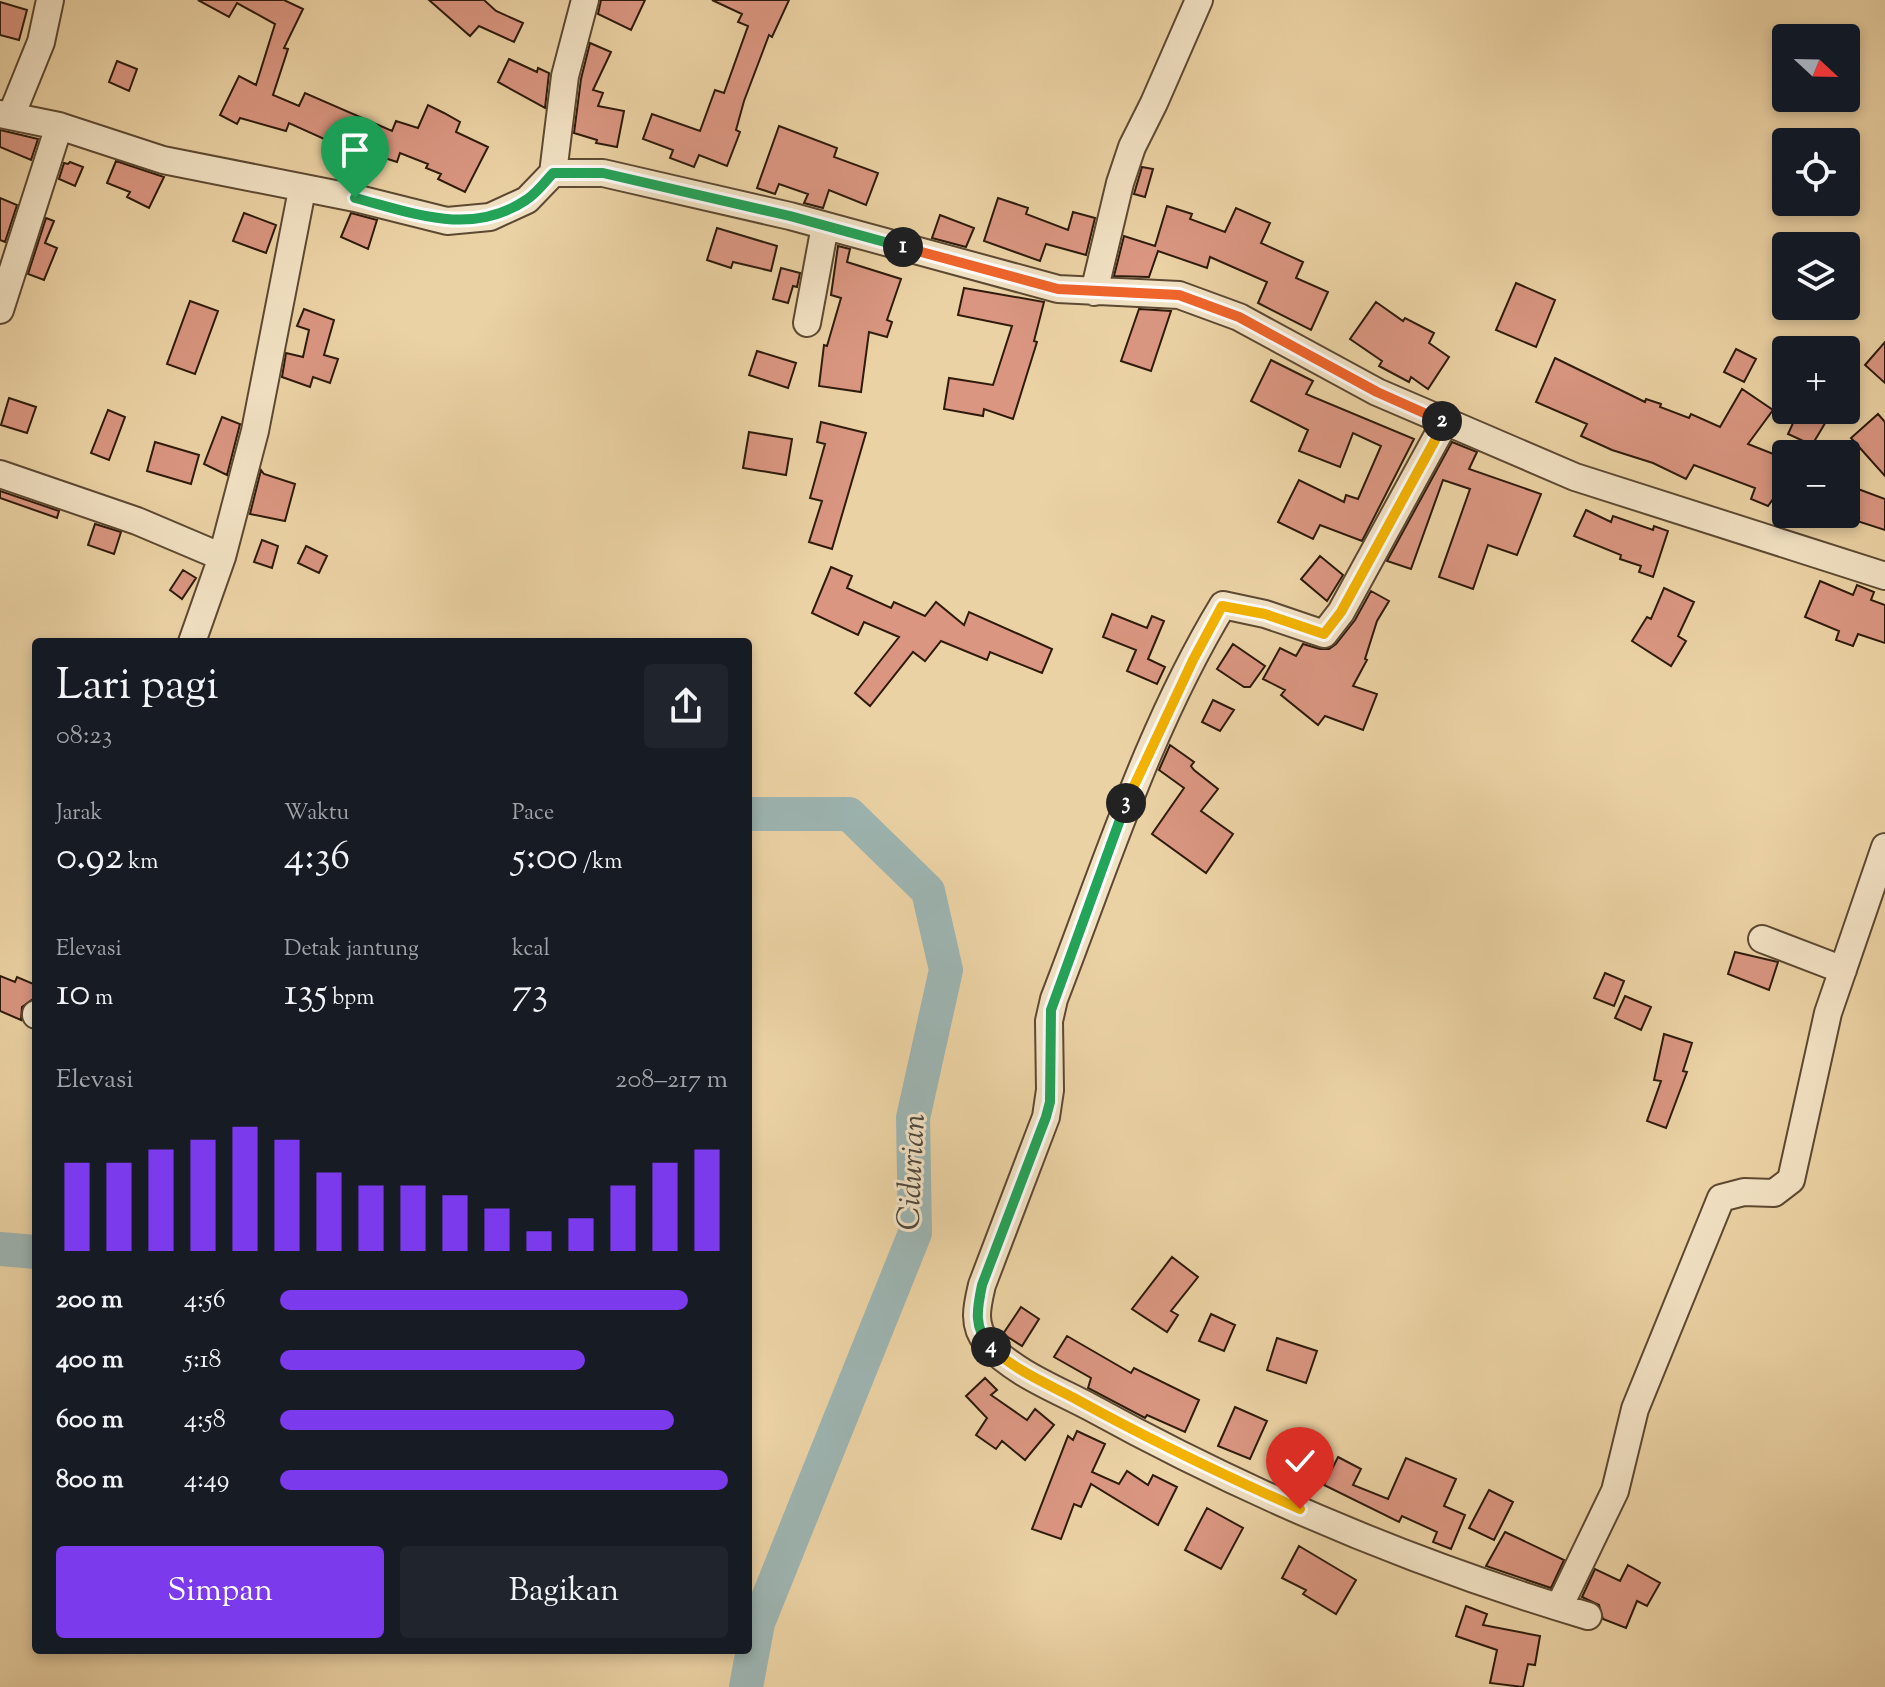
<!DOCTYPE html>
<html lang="id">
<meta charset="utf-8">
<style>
body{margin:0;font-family:"Sorts Mill Goudy",serif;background:#20242c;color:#f1f3f6;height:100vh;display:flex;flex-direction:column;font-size:30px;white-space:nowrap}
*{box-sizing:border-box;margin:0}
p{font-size:26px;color:#9ea1a6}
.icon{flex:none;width:44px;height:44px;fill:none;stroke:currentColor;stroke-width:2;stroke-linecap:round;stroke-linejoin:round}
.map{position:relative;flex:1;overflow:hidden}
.drawer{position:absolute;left:32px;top:638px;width:720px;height:1016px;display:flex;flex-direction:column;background:#171b24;border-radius:8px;box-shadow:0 4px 12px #0003}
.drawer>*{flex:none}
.needle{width:52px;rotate:112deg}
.fabs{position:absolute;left:1772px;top:24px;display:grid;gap:16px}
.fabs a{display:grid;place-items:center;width:88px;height:88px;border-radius:8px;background:#171b24;box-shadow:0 4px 12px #0003;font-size:40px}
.pin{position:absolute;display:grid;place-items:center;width:68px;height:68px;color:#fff;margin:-82px -34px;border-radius:50% 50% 50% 0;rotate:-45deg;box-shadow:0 0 8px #0007}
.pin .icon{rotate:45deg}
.km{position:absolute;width:40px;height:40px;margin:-20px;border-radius:50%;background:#222;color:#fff;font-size:22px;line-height:40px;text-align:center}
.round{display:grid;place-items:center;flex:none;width:84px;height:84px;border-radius:8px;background:#20242c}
.overview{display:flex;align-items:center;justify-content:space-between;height:136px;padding:0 24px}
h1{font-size:44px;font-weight:600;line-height:60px}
.stats{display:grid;grid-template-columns:repeat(3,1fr);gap:12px;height:136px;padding:8px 24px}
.stats div{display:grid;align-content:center}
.stats b{font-size:40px;font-weight:600}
.stats small{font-size:22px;font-weight:400}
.stats p{font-size:22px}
.chart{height:224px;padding:16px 24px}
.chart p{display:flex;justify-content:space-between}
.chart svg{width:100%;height:144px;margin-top:8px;stroke:#7c3aed;stroke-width:6}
.button{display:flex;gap:16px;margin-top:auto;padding:16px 24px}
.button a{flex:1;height:92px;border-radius:8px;background:#7c3aed;color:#fff;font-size:32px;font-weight:600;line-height:92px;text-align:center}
.button a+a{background:#20242c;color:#f1f3f6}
ul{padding:0 24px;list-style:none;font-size:26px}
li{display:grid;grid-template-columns:128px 96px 1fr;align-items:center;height:60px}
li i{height:20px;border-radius:10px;background:#7c3aed}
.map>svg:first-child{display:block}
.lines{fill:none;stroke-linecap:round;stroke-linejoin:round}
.river{stroke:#9db5b2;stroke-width:34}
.building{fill:#da9681;stroke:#2e1b0c;stroke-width:2}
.minor-casing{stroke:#5d4932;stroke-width:30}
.minor{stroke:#f2e2c4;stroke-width:26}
.split-1-casing{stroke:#fff;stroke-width:16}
.split-2-casing{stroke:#fff;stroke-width:16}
.split-3-casing{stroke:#fff;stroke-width:16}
.split-4-casing{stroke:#fff;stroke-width:16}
.split-5-casing{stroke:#fff;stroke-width:16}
.split-1{stroke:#22a559;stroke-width:10}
.split-2{stroke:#f0652b;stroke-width:10}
.split-3{stroke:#f5b400;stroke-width:10}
.split-4{stroke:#22a559;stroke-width:10}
.split-5{stroke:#f5b400;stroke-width:10}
.labels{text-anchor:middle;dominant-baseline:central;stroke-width:6;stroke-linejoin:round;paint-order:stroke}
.water-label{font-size:32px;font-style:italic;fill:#4f493e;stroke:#f2e2c4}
</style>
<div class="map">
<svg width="1885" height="1687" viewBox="0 0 1885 1687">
<rect width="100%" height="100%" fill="#ebd2a4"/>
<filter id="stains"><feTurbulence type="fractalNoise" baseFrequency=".0025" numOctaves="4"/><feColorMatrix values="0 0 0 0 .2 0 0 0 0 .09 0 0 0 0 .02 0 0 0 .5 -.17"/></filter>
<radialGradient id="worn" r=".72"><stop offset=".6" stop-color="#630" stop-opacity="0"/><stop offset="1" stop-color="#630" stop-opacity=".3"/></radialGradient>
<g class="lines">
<path class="river" d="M0,1249L36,1252
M746,1687L758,1623L915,1233L913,1118L946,970L928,891L849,814H748"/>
</g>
<path class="building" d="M198,0H284L303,9L284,48L288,49L273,95L299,106L305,93L392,131L396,121L418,128L428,105L444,113L460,122L456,132L488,147L465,192L438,179L441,174L426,168L428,164L400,153L397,162L366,152L364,157L289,123L286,131L240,118L237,124L220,115L239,76L256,85L275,24L237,3L229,17Z
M429,0H484L496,11L523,23L514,42L479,26L470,36Z
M601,0H645L631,30L598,14Z
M712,0H789L772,37L769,35L744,101L736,130L740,132L727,166L699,155L694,167L670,158L673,150L643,139L652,114L700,131L715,90L724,93L748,26L738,22L742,14Z
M0,2L27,10L19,40L0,35Z
M590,43L611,52L593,90L603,93L598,106L624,111L617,147L596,143L597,140L574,133L581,79Z
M509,59L537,72L538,68L549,73L545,108L498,82Z
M117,61L137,69L129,91L109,82Z
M779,126L837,148L834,157L878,173L866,205L829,190L823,208L804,203L808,194L779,184L775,194L757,188Z
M0,130L38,139L31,160L0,147Z
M116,161L164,177L149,208L127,197L130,192L107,183Z
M70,162L83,167L75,186L59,179L64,163L68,164Z
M1142,167L1153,169L1145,197L1134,194Z
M0,198L17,205L5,242L0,240Z
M998,198L1028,208L1026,214L1068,230L1073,212L1095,218L1086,255L1046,244L1040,261L984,241Z
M1167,206L1192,214L1190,219L1225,232L1236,208L1270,223L1261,243L1303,262L1296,278L1328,292L1311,330L1258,303L1267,282L1210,257L1207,268L1158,251L1149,277L1114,276L1124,236L1155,246Z
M244,213L276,225L266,253L233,241Z
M351,213L377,220L368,249L341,237Z
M940,215L974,228L966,247L932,238Z
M46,218L54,221L45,243L57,248L44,280L28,274Z
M717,228L777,246L771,271L733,262L731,268L707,260Z
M838,246L850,249L847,262L901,279L887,320L892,322L887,337L869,332L861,392L819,386L824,345L827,346L841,298L831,295Z
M781,268L800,273L797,287L793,286L788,303L773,299Z
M1516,283L1555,300L1536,347L1496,330Z
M964,288L1044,302L1034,341L1037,342L1013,419L984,409L983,416L944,409L949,378L993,385L1012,326L958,315Z
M190,301L218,311L195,374L167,364Z
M1376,302L1403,321L1405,318L1434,333L1429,343L1449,357L1428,389L1411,377L1409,382L1379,366L1382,361L1350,339Z
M304,309L334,320L324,355L338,359L330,383L313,377L310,387L282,377L286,353L303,357L309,330L297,326Z
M1139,309L1171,311L1151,371L1121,361Z
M1885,342V383L1865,365Z
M1736,349L1756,359L1744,382L1724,372Z
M757,351L796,363L788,388L749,375Z
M1555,358L1645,402L1646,399L1661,404L1660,407L1689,418L1691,414L1720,427L1742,389L1773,410L1748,444L1786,459V481L1768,506L1751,499L1755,488L1694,465L1686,479L1653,463L1612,450L1581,436L1587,424L1536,402Z
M1271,360L1313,381L1306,394L1414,439L1362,541L1320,525L1313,539L1278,522L1299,480L1344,502L1346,495L1358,499L1381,446L1353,433L1340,467L1299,451L1308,430L1251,401Z
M9,398L36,407L27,433L1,425Z
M108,410L125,417L109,460L91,453Z
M1799,410H1833L1812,445L1788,434Z
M1878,414L1885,422V476L1851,438Z
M222,417L240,424L227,475L204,464Z
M821,422L866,433L832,549L809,542L822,501L810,498L825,444L817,442Z
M749,432L792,439L786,475L743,468Z
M155,442L199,455L191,484L147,471Z
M1452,442L1477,452L1469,469L1541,494L1517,555L1488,545L1473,589L1439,577L1470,489L1443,480L1411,569L1387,561Z
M261,470L264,474L295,484L285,521L250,514Z
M1850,486L1885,499V530L1857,521L1859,518L1846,513Z
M0,491L59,511L57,518L0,498Z
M1586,510L1611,522L1613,516L1653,530L1654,526L1668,531L1653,577L1639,572L1641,566L1620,559L1621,555L1574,536Z
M95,524L121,532L114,554L88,545Z
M262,540L278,546L272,568L254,562Z
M306,546L327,556L319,573L298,563Z
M1320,556L1343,575L1327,601L1301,579Z
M831,567L852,576L847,588L891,608L894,602L925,616L936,602L964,625L969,612L1052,649L1042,673L990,652L987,660L941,641L925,661L913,652L870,706L855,693L899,637L864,622L858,635L812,613Z
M183,570L196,578L182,599L170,590Z
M1820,581L1853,595L1857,585L1874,592L1871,600L1885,605V643L1858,634L1853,646L1836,640L1839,631L1805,617Z
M1664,588L1694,602L1678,636L1686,641L1671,666L1632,641L1647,617L1651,619Z
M1371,591L1389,601L1377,621L1365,659L1367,660L1353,686L1377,694L1363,730L1325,716L1318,725L1281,695L1285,690L1263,679L1280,648L1296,656L1303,644L1320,649H1329L1336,644L1355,620Z
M1112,614L1147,628L1152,616L1164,621L1148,659L1165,667L1157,684L1127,671L1136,650L1103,637Z
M1233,644L1265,666L1250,687H1244L1217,669Z
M1213,700L1234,710L1220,731L1202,722Z
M1170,745L1194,762L1191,766L1194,770L1218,789L1201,811L1233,834L1206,873L1152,834L1184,788L1159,770Z
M1735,952L1778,962L1769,990L1728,974Z
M1605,973L1624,981L1614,1006L1594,998Z
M0,976L15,982L17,977L36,985L33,999L22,1007L21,1020L0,1011Z
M1625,996L1651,1007L1641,1030L1615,1018Z
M1664,1034L1692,1043L1683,1071L1687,1072L1666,1128L1647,1121L1661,1081L1654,1080Z
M1172,1257L1198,1277L1171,1311L1178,1315L1167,1332L1132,1309Z
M1021,1307L1039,1319L1022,1346L1003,1334Z
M1211,1314L1235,1325L1224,1351L1199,1341Z
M1067,1336L1131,1373L1134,1368L1199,1400L1185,1432L1147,1415L1145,1418L1088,1388L1091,1378L1054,1357Z
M1277,1338L1317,1351L1306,1383L1267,1370Z
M985,1378L997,1390L991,1395L1027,1420L1035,1409L1054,1425L1025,1460L1002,1441L996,1449L976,1435L987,1418L966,1396Z
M1235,1407L1267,1421L1250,1459L1218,1446Z
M1077,1431L1105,1444L1092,1472L1119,1484L1127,1471L1148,1485L1153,1475L1177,1487L1158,1525L1091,1484L1081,1507L1074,1504L1061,1539L1032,1529L1068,1436L1073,1440Z
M1338,1457L1361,1469L1353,1485L1388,1499L1406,1458L1456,1479L1444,1506L1465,1515L1451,1549L1433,1542L1437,1532L1402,1516L1399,1522L1324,1485Z
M1489,1490L1513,1502L1494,1540L1469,1528Z
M1207,1508L1243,1528L1221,1569L1185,1550Z
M1505,1532L1564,1560L1551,1588L1486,1566Z
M1299,1546L1356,1580L1336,1614L1303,1594L1306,1590L1282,1578Z
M1628,1565L1660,1583L1647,1606L1637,1601L1626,1628L1603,1619L1599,1605L1582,1597L1595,1569L1620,1581Z
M1466,1606L1487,1614L1483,1625L1540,1636L1535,1665L1528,1664L1523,1687L1490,1683L1497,1650L1456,1636Z"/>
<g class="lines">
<g class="minor-casing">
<path id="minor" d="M0,114L59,126L163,160L355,198L447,221L490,217L527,200L553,173H603L790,216L1058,289L1179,295L1239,317L1377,392L1575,477L1885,576
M11,116L41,42L50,0
M553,173L565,76L585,0
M1094,292L1120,183L1132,147L1154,103L1199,0
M0,310L59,126
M807,323L825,226
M1445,422L1341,612L1324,634L1265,614L1223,605C1149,727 1106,865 1054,999L1049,1021L1050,1090L1046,1117L982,1285C977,1306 972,1325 987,1343C1012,1372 1056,1389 1090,1407C1248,1494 1416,1565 1588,1616
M0,474L137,521L222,557L192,642
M222,557L255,431L302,190
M1762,939L1843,970
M36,1015V1014
M1559,1607L1615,1491L1635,1409L1721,1198L1744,1192L1774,1193L1791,1180L1828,1013L1885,847"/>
</g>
<use href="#minor" class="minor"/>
</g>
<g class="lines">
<g class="split-1-casing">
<path id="split-1" d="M355,198C413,213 471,237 526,200C536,194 545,182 553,173H603L790,216L903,247"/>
</g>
<g class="split-2-casing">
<path id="split-2" d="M903,247L1058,289L1179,295L1239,317L1377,392L1442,421"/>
</g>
<g class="split-3-casing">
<path id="split-3" d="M1126,803L1193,660L1222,606L1265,614L1324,634L1341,612L1445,422L1442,421"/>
</g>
<g class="split-4-casing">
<path id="split-4" d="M991,1347C973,1328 977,1309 982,1285L1046,1117L1050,1102L1051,1010L1126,803"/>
</g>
<g class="split-5-casing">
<path id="split-5" d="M991,1347C1014,1370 1046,1383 1074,1398C1148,1439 1223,1475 1300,1509"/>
</g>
<use href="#split-1" class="split-1"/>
<use href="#split-2" class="split-2"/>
<use href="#split-3" class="split-3"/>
<use href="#split-4" class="split-4"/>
<use href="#split-5" class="split-5"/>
</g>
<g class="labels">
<g class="water-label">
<text transform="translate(913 1172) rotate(-87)">Cidurian</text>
</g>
</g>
<rect width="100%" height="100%" filter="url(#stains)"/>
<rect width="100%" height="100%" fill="url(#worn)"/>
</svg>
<div class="fabs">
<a><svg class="needle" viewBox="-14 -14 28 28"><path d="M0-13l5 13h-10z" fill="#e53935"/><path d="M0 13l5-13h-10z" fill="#9ea1a6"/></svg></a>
<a><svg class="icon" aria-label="locate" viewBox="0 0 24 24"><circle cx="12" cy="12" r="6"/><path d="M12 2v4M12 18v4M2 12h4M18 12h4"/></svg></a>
<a><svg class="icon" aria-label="layers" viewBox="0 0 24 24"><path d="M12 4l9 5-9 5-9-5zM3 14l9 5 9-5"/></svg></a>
<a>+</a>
<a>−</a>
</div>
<div class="pin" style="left:355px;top:198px;background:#1e9e55"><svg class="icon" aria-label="arrive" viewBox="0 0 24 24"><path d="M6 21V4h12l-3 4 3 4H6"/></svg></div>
<div class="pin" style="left:1300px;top:1509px;background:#d93025"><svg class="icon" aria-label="check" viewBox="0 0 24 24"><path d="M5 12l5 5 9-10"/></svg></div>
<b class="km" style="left:903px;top:247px">1</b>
<b class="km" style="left:1442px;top:421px">2</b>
<b class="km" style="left:1126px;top:803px">3</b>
<b class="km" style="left:991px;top:1347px">4</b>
<section class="drawer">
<div class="overview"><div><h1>Lari pagi</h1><p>08:23</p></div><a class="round"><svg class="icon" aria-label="share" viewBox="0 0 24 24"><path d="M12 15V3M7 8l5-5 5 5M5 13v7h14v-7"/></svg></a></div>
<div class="stats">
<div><p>Jarak</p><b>0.92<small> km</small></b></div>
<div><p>Waktu</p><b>4:36</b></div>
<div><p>Pace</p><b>5:00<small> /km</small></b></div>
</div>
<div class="stats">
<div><p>Elevasi</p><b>10<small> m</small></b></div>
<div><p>Detak jantung</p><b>135<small> bpm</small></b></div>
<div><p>kcal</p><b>73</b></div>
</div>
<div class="chart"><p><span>Elevasi</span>208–217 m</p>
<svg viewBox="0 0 160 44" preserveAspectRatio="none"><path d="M5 44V17M15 44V17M25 44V13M35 44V10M45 44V6M55 44V10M65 44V20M75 44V24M85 44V24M95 44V27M105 44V31M115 44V38M125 44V34M135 44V24M145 44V17M155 44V13"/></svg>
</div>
<ul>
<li><b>200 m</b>4:56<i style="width:91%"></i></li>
<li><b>400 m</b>5:18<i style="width:68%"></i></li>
<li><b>600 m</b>4:58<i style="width:88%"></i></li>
<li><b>800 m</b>4:49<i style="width:100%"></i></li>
</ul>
<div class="button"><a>Simpan</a><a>Bagikan</a></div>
</section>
</div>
